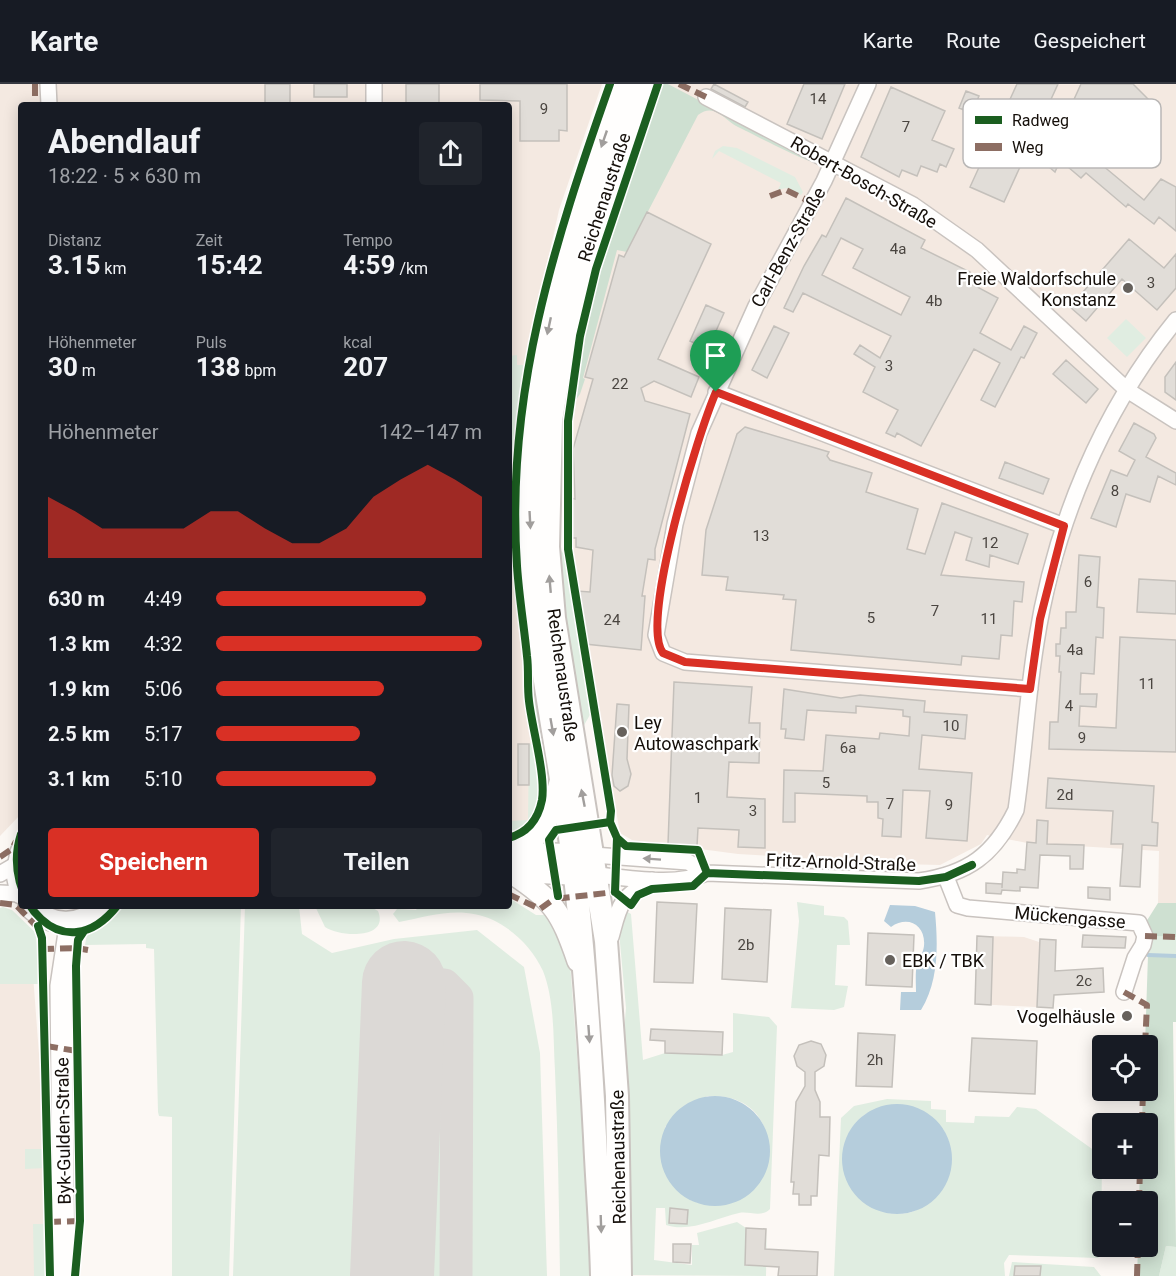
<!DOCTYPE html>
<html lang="de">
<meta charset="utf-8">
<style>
body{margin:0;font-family:Roboto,sans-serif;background:#20242c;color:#f1f3f6;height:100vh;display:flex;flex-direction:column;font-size:22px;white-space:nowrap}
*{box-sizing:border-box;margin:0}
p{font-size:20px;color:#9ea1a6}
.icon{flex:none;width:33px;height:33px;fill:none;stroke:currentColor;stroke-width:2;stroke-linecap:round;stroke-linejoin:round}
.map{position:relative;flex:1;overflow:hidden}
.sheet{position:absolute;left:18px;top:18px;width:494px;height:807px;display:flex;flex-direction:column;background:#171b24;border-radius:6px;box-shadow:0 3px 15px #0003}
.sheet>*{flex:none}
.buttons{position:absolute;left:1092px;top:951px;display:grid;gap:12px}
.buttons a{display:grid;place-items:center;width:66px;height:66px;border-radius:6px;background:#171b24;box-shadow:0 3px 15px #0003;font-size:30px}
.pin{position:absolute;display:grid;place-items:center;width:51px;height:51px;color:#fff;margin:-62px -26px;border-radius:50% 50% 50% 0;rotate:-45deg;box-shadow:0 0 6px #0007}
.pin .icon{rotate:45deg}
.round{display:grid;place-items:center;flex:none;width:63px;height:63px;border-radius:6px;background:#20242c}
.summary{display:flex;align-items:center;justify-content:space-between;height:102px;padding:0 30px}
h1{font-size:33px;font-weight:700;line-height:45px}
.metrics{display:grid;grid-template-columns:repeat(3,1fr);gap:9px;height:102px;padding:6px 30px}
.metrics div{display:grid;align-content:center}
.metrics b{font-size:26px;font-weight:700}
.metrics small{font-size:16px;font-weight:400}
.metrics p{font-size:16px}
.chart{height:168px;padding:12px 30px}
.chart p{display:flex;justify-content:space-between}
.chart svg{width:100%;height:108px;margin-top:6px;fill:#d93025;opacity:.7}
.button{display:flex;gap:12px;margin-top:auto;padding:12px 30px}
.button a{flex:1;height:69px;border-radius:6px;background:#d93025;color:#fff;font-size:24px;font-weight:700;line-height:69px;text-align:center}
.button a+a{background:#20242c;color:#f1f3f6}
ul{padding:0 30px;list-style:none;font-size:20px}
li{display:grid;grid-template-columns:96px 72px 1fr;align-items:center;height:45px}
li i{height:15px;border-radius:8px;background:#d93025}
header{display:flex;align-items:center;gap:36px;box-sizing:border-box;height:84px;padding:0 30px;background:#171b24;border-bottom:2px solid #363941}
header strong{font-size:28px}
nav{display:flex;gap:33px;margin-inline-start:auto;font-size:21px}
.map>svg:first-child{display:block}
.built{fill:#f4e9e1}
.green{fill:#e0ede1;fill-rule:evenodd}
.forest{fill:#cee0d1}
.water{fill:#b5cddc}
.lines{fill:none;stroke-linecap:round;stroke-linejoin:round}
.stream{stroke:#b5cddc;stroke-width:4}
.taxiway{stroke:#dcd9d6;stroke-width:33}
.runway{stroke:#dcd9d6;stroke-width:84}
.building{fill:#e1ddd8;stroke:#c4c0bb;stroke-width:1.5;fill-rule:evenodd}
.street-casing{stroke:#c9c3bf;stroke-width:18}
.secondary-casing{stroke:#c9c3bf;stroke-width:24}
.primary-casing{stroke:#c9c3bf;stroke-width:26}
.street{stroke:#fffefd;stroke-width:15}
.secondary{stroke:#fffefd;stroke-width:21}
.primary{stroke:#fffefd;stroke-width:22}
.quiet{stroke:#8d6e63;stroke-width:6;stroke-dasharray:12 6;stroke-linecap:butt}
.cycleway-casing{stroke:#fff;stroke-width:11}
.cycleway{stroke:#1b5e20;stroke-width:8}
.oneway{fill:#a19e9c}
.route-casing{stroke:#fff;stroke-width:12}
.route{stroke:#d93025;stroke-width:8}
.poi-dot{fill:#66615c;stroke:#fff;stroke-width:2}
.labels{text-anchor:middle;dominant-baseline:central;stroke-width:4.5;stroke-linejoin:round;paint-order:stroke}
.number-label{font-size:15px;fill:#4a4540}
.street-label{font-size:18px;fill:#150f0a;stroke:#fff}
.poi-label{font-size:18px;fill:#150f0a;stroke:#fff;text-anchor:end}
.key{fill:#fff;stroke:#b9b7b6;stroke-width:1.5}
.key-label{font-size:16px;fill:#150f0a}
</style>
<header>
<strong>Karte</strong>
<nav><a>Karte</a><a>Route</a><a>Gespeichert</a></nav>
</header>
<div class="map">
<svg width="1176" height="1192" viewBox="0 0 1176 1192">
<rect width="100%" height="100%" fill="#fcf8f4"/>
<path class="built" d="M0,0H602L559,126L525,281L514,366L513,495L522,574L524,611L539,712L528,737L509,743L508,21H21V730L0,752Z
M669,0H1176V819H1158L1159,767L1027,759L987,751L981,760L940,781L899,780L738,770L632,756L620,749L577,507L572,454L571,350L580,292L624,131Z
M977,852L1024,853L1039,858L1040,855L1056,856L1053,924L975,920Z
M32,877L40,984L46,1192H0V879Z"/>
<path class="green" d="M612,0L593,67L533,580L534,605L549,704L545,714C546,683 536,651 532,620C530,606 531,593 530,579C525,514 517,449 519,384C521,251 569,123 612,0Z
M723,62L737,64L795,93L803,108L801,111L786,104L778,106L781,99L719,67L712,75L715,67Z
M1126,235L1146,254L1127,273L1107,254Z
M517,271V281H525L514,366L512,416H509V272Z
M557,461L565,472L591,629L579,650Z
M529,660H532C537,693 550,735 509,749V737L528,736Z
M509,814L536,831H547L569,866L594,1192H560C559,1123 558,1055 555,987C553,954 555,918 543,887C533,865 514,846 493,836C460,821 431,832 399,838L393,830L397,825L416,826L419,822L452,824V822H508Z
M797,818L824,822V831L844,833L848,837L850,861H837L835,901L848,902L844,923L834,926L791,924L799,837Z
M119,822H241L229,1192H172V1033L159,1032L158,1028L154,865L146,864V860L85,861L87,850L107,840Z
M245,822H299L302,850L332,869L394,855L477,846L524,883L540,969L547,1192H233Z
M315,822L371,823L378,827C390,856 339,853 325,843Z
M3,823L12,826L36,849L40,900H0V824Z
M624,826L631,830L643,976L665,969L722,971L733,968V929L769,933L777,942L770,1125C761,1134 750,1127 739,1129C716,1134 690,1149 666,1141L665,1124H656L654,1176L692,1181V1161H699L697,1149L737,1138L746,1144L745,1182H765L767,1145L766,1192L627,1191L623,958L626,924L619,848ZM708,1012C803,1008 776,1148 690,1116L665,1043L685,1021Z
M1150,852L1176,853V872L1148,871Z
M887,1015L931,1017V1025L946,1026V1038L974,1039L975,1032L1009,1033L1017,1023L1036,1025L1102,1072L1101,1170L1098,1174L1009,1171L1004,1179L1005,1192H834L841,1034L854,1022ZM867,1029L943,1045C954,1065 955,1083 941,1101C936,1108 931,1118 924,1122C869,1157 810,1069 867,1029Z
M25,1065H45V1084L25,1085Z
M33,1140H45L46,1192H34Z
M1166,1162L1176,1163V1192H1159Z
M1012,1178L1094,1183L1101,1192H1009Z"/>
<path class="forest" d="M662,0H668L818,79C807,79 753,50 738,43C725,37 715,18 698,31L627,168L617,166L583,294L585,295L580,310L573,320C578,216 627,98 662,0Z
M1158,819H1176V853L1150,852L1146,838Z
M1148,871L1176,872V938H1173L1176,1163L1166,1162L1159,1192H1137L1138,1163L1148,1162V1118L1139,1117L1140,1085L1148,1084V1040L1142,1039L1143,1007L1148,1006V962L1145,961Z"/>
<path class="water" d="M890,821L915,822L935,828C938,860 939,897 921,926H900L901,908H916C916,900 915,888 917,880C919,874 923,870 924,862C926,841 908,831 891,843L884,837Z
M660 1067a55 55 0 1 1 110 0a55 55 0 1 1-110 0Z
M842 1075a55 55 0 1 1 110 0a55 55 0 1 1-110 0Z"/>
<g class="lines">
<path class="stream" d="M1148,871L1176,872"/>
<path class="taxiway" d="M404,899L444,901L457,914L456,1192"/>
<path class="runway" d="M392,1192L404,899"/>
</g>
<path class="building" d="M265,0H290V21H265Z
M314,0H347V13H314Z
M406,0H439V19H406Z
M480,0H567V47L559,46V57H520V17L480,16Z
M714,0L748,18L745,23L711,5Z
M804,0H845L822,55L787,40Z
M1017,0H1058L1004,118L970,103Z
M1081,0H1133L1154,21L1144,33L1155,42L1139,61L1086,17L1055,88L1042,77L1050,68Z
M891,3L945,27L932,56L954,65L946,83L940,80L937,88L921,82L917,92L902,86L899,93L861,73Z
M966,7L979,12L972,29L959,24Z
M1086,61L1099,72L1096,76L1144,116L1161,95L1176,103V147L1159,133L1154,140L1128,120L1126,123L1086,89L1081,94L1068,83Z
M846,114L925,156L921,164L970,188L966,197L998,214L980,249L1011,266L1024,242L1037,249L1024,274L1021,273L995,323L981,316L1000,279L974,265L921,362L897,349L895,353L886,349L898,326L863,308L875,283L854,270L860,261L880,274L891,252L803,209L793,228L784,224L804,182L822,151L826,153ZM841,154L863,165L853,184L910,213L901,231L822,191Z
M647,128L711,160L658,275L699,293L691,313L654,297L641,304L645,317L690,330L655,465V476L648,475L642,512H645L641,566L585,560L577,507L590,508L593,466L576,463V454H572L571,414L575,415L573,365L593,295L585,293L619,171L624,173Z
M1129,155L1164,184L1176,170V204L1157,226L1122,195L1086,237L1070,223Z
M706,221L724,229L708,265L690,257Z
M774,242L789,249L767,294L752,286Z
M1066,276L1098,305L1086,319L1053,290Z
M1176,278V316L1165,308V293Z
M1134,339L1154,350L1156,354L1146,373L1176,389V401L1158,392L1150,418L1126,410L1116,443L1091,434L1111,386L1127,392L1135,376L1119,367Z
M745,343L829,368L827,372L830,376L872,389L866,408L918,425L907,465L925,470L942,419L1028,450L1018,480L990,471L989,483L966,476L972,454L955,448L941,491L1024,498L1022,518L1014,517L1012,552L1001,551L999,575L962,572L961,581L791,566L796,516L783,515L784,511L726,506L728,493L702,491L706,446L737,350Z
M1005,378L1049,395L1043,410L999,394Z
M1079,471L1100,473L1097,523L1104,524L1103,554L1096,553L1094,590L1081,589L1080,610H1097L1096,623L1080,622L1079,642L1116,644L1120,553L1176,556V668L1049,665L1050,638H1058L1061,588H1059L1060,572H1056V560H1060L1061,544H1066V528H1076Z
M1139,495L1176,497V530L1137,528Z
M674,598L752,603L749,639H760L759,679L729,678L727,713L765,715V764L738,763L739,746L698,744L697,762L668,760Z
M784,605L841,614L860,611L925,617L924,628L967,631L965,655L922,651L919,685L972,689L967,757L926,754L930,707L903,706L901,753L882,752L883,735L878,734V718H867V712L795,709V738H783L784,686L823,687L826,651L879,655L880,649L909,652L910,633L903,632V626L856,622V629L807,626L804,656L785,654L786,645H781Z
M617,620L629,621L627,675L631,690L628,702L620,707L614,702L612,691Z
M518,660H529V701H518Z
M1048,694L1154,702L1152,738L1158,739L1157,762L1142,761L1140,803L1120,802L1123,760H1111L1113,727L1046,724Z
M1037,736L1048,737L1047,760L1084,761L1083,785H1070V772L1040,771L1038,804L1020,803V807L1002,806L1001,810L986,809V799L1002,800V804L1003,788L1017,789V785L1025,786L1027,758L1036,759Z
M1088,803L1110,804V816L1088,814Z
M657,818L697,820L693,899L654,898Z
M725,824L771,826L767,898L722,895Z
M868,849L914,851L912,903L866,901Z
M1083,851L1126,853L1125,864L1082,863Z
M977,852L993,853L991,921L975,920Z
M1040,855L1056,856L1055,887L1103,884L1104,908L1054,911L1053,924L1037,923Z
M651,945L723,948L722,971L665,969V957L650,956Z
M858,949L895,951L892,1003L856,1002Z
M972,954L1037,957L1035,1010L969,1007Z
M811,957L821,960L826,971L824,982L815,988V1006L820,1018V1033H830L829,1072L819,1071L817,1112H811V1121H799V1110H793L794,1098H791L796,1018L805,1002V988L797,982L794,972L799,961Z
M670,1124L688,1126L687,1140L669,1139Z
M746,1144L766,1145L765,1165L818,1168L817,1192H778L779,1183L745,1181Z
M673,1160H691L690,1179L673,1178Z
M1015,1182H1041L1040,1192H1014Z"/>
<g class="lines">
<g class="street-casing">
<path id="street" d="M48,0L49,21
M374,0V21
M868,0L824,97L756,222L699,349L675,440L656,551L663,569L685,578L1030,605
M706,13L913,121L977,166L1127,306L1176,337
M716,308L1064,442
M593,771L688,778L707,789
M0,790L17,780
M596,791C632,794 673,803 707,789L919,797C968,790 994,771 1016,726C1024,671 1027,614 1036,559C1054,442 1101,328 1176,236
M946,793L957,821L968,824L1139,839L1145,852L1143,861L1135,874L1124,908
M0,809L21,810
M611,853C620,820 619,814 652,796"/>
</g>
<g class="secondary-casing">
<path id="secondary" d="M21,768L17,790L21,809
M512,769L589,771
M513,769C545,752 552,729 561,695
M510,787L590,791
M510,788C554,816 561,828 578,877
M29,822C52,845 81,842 105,822
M64,1192L61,902L69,849L77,838"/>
</g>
<g class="primary-casing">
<path id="primary" d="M602,1192C601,1145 597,1099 595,1053C590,958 584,862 572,768C555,638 521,508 530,376C539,245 581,123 623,0
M620,1192L617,1012L606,857L554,534L548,463L551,337L566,245L590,155L642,0"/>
</g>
<use href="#street" class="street"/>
<use href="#secondary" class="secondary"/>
<use href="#primary" class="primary"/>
<path class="quiet" d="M35,0V21
M679,0L706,13
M770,112L786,106L813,119
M0,773L12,765L16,757
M508,810L540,825L558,812
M558,812L563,814L615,808
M0,819L16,821L39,845
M1145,852L1176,853
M42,865L77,864L88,866
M1124,908L1147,921L1145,962
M46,962L77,967
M1142,1040L1143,1006
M1139,1118L1140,1084
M49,1138L80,1137
M1137,1192L1138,1162"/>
<g class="cycleway-casing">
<path id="cycleway" d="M21,750C0,814 64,889 117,822
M508,754C528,749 538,736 542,716C546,691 532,644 529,617C527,602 529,587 527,572C524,542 519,512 517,482C505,311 554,159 610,0
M617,754L626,762L698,766L707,789
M707,789L919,797L946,793L972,781
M615,808L617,754L610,738L611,727L568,465V337L580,252L596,185L658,0
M615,808L631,821L638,811L652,805L693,802L707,789
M558,812L549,756L556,746L610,738
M38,842L42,854L50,1192
M75,1192L80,1137L76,882L78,856L84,847"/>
</g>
<use href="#cycleway" class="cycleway"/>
</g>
<defs><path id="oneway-solid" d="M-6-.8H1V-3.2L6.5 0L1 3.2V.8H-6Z" transform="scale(1.5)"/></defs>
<g class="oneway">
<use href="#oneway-solid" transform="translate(604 55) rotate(109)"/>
<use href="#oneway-solid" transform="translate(549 242) rotate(102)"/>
<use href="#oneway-solid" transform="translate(530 436) rotate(87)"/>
<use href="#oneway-solid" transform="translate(550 500) rotate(-95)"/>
<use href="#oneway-solid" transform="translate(552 643) rotate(80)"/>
<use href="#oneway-solid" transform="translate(583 714) rotate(-101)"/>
<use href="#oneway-solid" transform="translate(652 775) rotate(-176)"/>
<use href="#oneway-solid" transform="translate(589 950) rotate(86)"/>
<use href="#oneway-solid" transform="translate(601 1140) rotate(88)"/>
</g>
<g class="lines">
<g class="route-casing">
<path id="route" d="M716,308L1064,442L1040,535L1030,605L685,578L663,569C639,538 699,347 716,308Z"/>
</g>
<use href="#route" class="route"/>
</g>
<g class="poi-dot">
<circle cx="1128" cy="204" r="6"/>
<circle cx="622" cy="648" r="6"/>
<circle cx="890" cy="876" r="6"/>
<circle cx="1127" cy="932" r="6"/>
</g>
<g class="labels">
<g class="number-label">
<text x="818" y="15">14</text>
<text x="544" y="25">9</text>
<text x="906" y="43">7</text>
<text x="898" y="165">4a</text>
<text x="1151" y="199">3</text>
<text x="934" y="217">4b</text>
<text x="889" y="282">3</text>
<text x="620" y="300">22</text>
<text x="1115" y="407">8</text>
<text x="761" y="452">13</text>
<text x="990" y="459">12</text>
<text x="1088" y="498">6</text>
<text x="935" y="527">7</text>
<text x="871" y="534">5</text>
<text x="989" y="535">11</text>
<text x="612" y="536">24</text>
<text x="1075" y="566">4a</text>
<text x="1147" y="600">11</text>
<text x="1069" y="622">4</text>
<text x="951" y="642">10</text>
<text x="1082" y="654">9</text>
<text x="848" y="664">6a</text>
<text x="826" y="699">5</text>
<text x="1065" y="711">2d</text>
<text x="698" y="714">1</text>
<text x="890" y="720">7</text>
<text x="949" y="721">9</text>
<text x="753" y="727">3</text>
<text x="746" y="861">2b</text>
<text x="1084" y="897">2c</text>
<text x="875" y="976">2h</text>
</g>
<g class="street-label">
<text transform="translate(864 98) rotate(30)">Robert-Bosch-Straße</text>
<text transform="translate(604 113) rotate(-72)">Reichenaustraße</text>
<text transform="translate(788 163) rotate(-61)">Carl-Benz-Straße</text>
<text transform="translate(563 591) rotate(82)">Reichenaustraße</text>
<text transform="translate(841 778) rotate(2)">Fritz-Arnold-Straße</text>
<text transform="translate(1070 833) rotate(5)">Mückengasse</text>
<text transform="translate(63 1047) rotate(-91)">Byk-Gulden-Straße</text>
<text transform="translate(618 1073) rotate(-91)">Reichenaustraße</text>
</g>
<g class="poi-label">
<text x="1116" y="194">Freie Waldorfschule<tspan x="1116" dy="21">Konstanz</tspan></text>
<text x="634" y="638" text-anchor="start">Ley<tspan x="634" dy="21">Autowaschpark</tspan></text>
<text x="902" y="876" text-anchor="start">EBK / TBK</text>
<text x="1115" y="932">Vogelhäusle</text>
</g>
</g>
<rect x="963" y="15" width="198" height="69" rx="9" class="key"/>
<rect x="975" y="32" width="27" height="8" fill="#1b5e20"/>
<rect x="975" y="59" width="27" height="8" fill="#8d6e63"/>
<g class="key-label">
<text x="1012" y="42">Radweg</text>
<text x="1012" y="69">Weg</text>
</g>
</svg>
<div class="buttons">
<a><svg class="icon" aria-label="locate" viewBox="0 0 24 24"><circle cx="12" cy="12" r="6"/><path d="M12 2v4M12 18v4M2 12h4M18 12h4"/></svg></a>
<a>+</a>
<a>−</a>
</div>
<div class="pin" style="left:716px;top:308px;background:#1e9e55"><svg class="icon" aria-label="arrive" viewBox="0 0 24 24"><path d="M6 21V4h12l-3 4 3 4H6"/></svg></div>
<section class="sheet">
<div class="summary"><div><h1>Abendlauf</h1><p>18:22 · 5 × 630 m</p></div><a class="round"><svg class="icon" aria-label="share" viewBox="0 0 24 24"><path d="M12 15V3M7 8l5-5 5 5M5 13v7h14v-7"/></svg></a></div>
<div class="metrics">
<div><p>Distanz</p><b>3.15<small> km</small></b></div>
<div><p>Zeit</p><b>15:42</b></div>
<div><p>Tempo</p><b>4:59<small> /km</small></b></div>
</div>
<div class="metrics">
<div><p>Höhenmeter</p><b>30<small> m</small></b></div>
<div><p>Puls</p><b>138<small> bpm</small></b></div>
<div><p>kcal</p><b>207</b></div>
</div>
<div class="chart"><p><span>Höhenmeter</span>142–147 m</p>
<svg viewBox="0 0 160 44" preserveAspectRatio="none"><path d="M0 44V19L10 25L20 32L30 32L40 32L50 32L60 25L70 25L80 32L90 38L100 38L110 32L120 19L130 12L140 6L150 12L160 19V44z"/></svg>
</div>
<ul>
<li><b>630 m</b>4:49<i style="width:79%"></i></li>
<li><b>1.3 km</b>4:32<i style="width:100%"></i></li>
<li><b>1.9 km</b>5:06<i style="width:63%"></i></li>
<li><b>2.5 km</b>5:17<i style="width:54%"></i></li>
<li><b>3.1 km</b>5:10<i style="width:60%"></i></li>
</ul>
<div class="button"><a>Speichern</a><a>Teilen</a></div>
</section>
</div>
